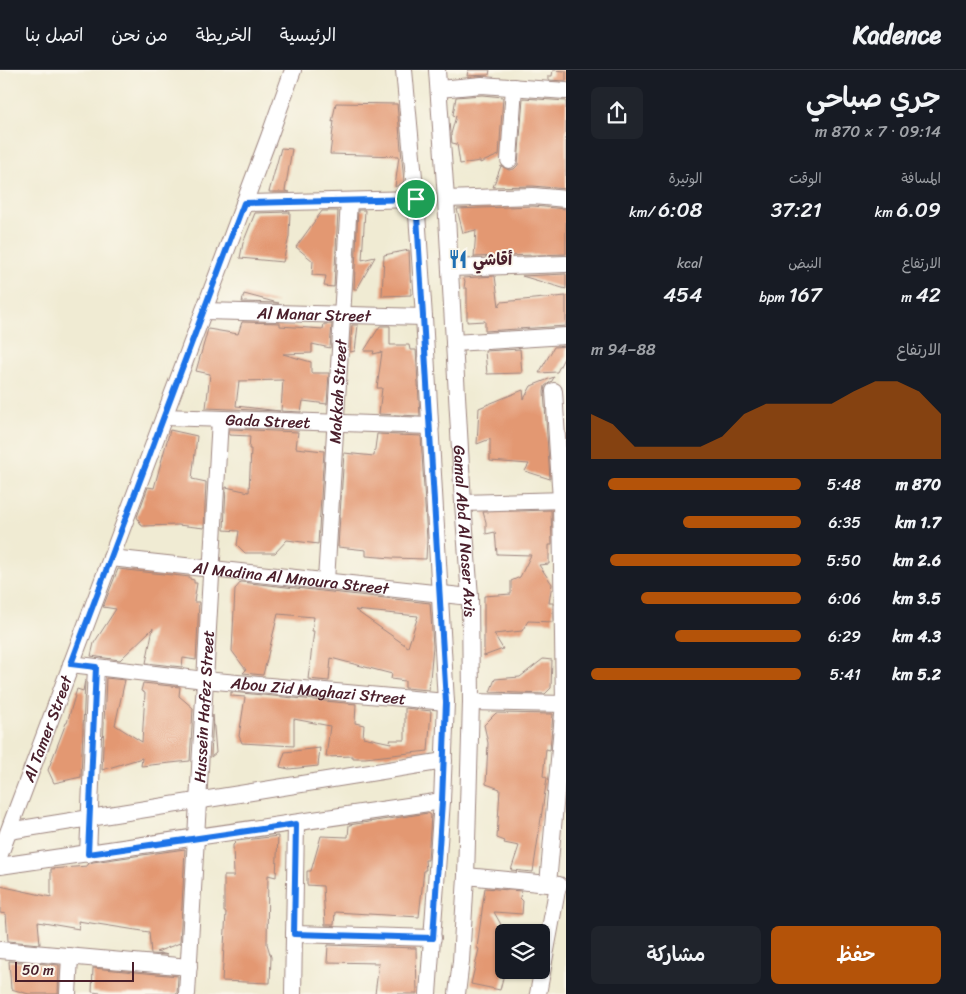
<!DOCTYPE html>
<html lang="ar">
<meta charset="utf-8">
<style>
body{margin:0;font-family:Sriracha,"Playpen Sans Arabic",sans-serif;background:#20242c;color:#f1f3f6;direction:rtl;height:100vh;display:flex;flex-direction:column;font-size:19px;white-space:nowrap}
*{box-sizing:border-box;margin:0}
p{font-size:16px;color:#9ea1a6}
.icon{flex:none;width:28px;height:28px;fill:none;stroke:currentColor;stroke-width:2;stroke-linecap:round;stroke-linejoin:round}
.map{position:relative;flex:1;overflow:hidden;direction:ltr}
.drawer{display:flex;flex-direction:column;background:#171b24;width:400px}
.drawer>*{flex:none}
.controls{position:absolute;left:495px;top:854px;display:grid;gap:10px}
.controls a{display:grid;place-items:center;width:55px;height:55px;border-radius:8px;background:#171b24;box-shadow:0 1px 4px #0004;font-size:25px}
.scale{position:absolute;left:15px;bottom:12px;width:119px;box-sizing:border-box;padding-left:5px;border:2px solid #4a1f2b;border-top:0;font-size:14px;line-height:18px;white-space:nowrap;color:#4a1f2b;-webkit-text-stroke:4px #fbf7ec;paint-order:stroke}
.pin{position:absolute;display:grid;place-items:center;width:42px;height:42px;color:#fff;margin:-21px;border:2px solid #fff;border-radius:50%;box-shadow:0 1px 5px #0007}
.round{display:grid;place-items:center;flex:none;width:52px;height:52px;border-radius:8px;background:#20242c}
.headline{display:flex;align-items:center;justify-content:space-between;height:85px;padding:0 25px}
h1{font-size:28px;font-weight:600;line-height:38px}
.figures{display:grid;grid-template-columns:repeat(3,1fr);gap:8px;height:85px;padding:5px 25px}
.figures div{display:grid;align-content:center}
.figures b{font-size:21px;font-weight:600}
.figures small{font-size:14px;font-weight:400}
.figures p{font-size:14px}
.chart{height:140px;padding:10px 25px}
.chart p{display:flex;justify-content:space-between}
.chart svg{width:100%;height:90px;margin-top:5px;fill:#b45309;opacity:.7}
.primary-button{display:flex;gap:10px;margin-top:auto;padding:10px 25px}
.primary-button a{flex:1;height:58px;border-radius:8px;background:#b45309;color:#fff;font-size:20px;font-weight:600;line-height:58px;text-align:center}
.primary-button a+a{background:#20242c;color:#f1f3f6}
ul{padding:0 25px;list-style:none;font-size:16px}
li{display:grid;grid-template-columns:80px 60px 1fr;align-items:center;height:38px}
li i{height:12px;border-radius:6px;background:#b45309}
header{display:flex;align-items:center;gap:30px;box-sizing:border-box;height:70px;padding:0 25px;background:#171b24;border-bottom:1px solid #363941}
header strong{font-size:24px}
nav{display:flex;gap:28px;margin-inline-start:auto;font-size:18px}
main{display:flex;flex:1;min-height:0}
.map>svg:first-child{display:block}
.building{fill:#e39872;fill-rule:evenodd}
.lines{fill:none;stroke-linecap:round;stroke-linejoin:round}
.minor-casing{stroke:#9d857f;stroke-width:18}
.minor{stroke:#fff;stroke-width:16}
.route-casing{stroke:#fff;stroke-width:10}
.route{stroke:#1a73e8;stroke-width:6}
.labels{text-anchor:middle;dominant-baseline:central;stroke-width:4;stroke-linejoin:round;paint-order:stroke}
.poi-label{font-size:16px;font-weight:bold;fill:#4a1f2b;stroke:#fbf7ec;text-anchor:start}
.street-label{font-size:16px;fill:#4a1f2b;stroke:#fbf7ec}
</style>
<header>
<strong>Kadence</strong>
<nav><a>الرئيسية</a><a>الخريطة</a><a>من نحن</a><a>اتصل بنا</a></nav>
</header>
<main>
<section class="drawer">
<div class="headline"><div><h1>جري صباحي</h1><p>09:14 · 7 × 870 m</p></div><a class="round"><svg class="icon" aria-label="share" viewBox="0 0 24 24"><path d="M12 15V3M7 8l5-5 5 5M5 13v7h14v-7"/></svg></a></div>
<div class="figures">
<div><p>المسافة</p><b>6.09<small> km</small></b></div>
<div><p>الوقت</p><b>37:21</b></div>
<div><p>الوتيرة</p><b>6:08<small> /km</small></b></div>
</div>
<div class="figures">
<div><p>الارتفاع</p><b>42<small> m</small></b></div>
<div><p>النبض</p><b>167<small> bpm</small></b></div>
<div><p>kcal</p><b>454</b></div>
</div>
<div class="chart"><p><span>الارتفاع</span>88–94 m</p>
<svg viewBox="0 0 160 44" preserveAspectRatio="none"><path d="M0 44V22L10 27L20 38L30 38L40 38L50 38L60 33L70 22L80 17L90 17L100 17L110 17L120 11L130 6L140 6L150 11L160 22V44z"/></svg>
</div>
<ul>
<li><b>870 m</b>5:48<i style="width:92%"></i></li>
<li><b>1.7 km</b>6:35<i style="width:56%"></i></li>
<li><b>2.6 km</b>5:50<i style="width:91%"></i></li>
<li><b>3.5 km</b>6:06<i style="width:76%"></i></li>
<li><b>4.3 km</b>6:29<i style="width:60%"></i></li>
<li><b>5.2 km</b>5:41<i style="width:100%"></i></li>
</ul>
<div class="primary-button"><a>حفظ</a><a>مشاركة</a></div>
</section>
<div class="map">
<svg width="566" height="924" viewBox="0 0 566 924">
<rect width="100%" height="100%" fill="#fbf7ec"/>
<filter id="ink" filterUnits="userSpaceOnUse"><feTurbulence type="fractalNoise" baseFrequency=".02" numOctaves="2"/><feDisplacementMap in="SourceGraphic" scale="10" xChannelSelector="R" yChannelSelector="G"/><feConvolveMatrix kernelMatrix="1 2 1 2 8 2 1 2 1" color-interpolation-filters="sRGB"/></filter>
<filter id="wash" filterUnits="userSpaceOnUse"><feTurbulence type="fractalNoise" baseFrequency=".0096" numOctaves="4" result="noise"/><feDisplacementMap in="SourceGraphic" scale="20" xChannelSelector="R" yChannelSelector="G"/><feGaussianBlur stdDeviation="1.12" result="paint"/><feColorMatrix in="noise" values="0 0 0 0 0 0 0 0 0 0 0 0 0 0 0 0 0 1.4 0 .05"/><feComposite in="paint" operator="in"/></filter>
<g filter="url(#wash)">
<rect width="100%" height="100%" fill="#f0ebd3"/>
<g id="blocks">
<path class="building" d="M468,0H490L489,5L467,6Z
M553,0L566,1V11L548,10V6H552Z
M482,25L503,27L499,85L480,93V91L460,94L457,74L452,73L451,64L456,46L453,45L456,27Z
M523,28L566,31V119L533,116L493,117L501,96L509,100L514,99L518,95Z
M336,33L397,34L404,112L395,117L399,86L330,84L334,51L332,52Z
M281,78L292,79L285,121L290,122H269Z
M533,136L566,139V184L474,187L476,160L463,163L457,139Z
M358,140H365L362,190L375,187L357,219H354Z
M322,141H338L334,217L324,216L326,206L312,205L313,191L296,177Z
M290,142L289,167L283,192L240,188L243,173L255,143Z
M409,180L411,225L382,226L384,185Z
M566,204V219L522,206Z
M495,206L499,236L501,232L566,226V256L485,261V251L467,252V218H464L465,211L463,208Z
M244,224L278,233H279L242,232Z
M242,252L280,253V256L323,259L324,254H332L330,278L312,274V283L283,284L311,292V303H329L327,334L303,331L301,342L281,341L283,310L239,311L236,336L280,341L206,338L210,304L196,301L208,259L238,264Z
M352,255H358L355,281L350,282Z
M380,256H390V275H409L410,280H416L420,346L379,344L382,318H377L382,282L373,284L374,281H364Z
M566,276V287L564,288L557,302L539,303L554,277Z
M520,279L522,303L487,304L485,281Z
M554,307L552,311L545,316L544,322L550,409L525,401L529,394L490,391V369L477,374L479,338L523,320L524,329L531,316Z
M229,359L298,362L296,378L324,381L318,474L287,470L275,483H245L237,475L239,461L224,460L226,417L249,422L251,379H249L250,366L229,365Z
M170,360L197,366L192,409L206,412L204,458L178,455L142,456L137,447L148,417L154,418Z
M377,364L421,366L427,470L426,489L392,488L366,486V480L338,477L344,383L374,386Z
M551,440L552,475H549V494L539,495L552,514L549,533H553V552L528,551L522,561L494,564L503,579L484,586V526L511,524V511L520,507L531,485L497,484L495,462L486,464V452L483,442Z
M118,499L190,507V509L194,510V513H197L194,532H199L196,590L183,588L182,597L146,593L153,558L120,590L91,586L94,573L116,539L103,537Z
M241,512L430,533L433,576L429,620L405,618V611L391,609L392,604L331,588L329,611L308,609L314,561H312L314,547L278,544L263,605L243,603L246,600L232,581L235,519ZM355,540L418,546L408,577Z
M543,589L552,590L551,618L545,624L490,622L495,609L520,607Z
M106,608L125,610L115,655L142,672L145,623L141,621L143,613L180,617L179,626L193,638L190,691L141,696L142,688L102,700Z
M85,610L81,707L54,713L48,700L66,653H67L77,619L83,621Z
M231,622L356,634L355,653L364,655L363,667L391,673L390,670H405V638L431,641L428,681L365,688H353V686L326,687L330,656L294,649V676L242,673L239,666L245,627L231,626Z
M496,643L553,644L550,680L546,679L543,706L547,708L533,802L511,800L519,776L504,773L505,771L497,768L500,719L486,714L488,673L484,655Z
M213,645L216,683L211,687Z
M320,678L318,696L289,699L280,697L285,682Z
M428,743L431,745L428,790H425L426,800H424L419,847L335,842L334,855H325L323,816L307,815V801H311L321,766L348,767L349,755Z
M278,766L276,807L268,805L267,874L271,887L270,913L222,911L226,842H224V806H234L233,775L237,771Z
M185,779L180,873L156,882L168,885L151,884L149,862L78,851L79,859L38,852L40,874L8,871L6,844L0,843V816L51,827V799L87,796V794L93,792Z
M485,818L521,821L520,828L523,831L522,844L494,842L504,860L505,900L500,920L471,914L479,879L477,878Z
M328,875L416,878L417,924H375L379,893L327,892Z
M9,891L59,895L58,924H29L11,919Z
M93,898L178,906L177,924H110L92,922Z"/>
</g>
</g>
<g filter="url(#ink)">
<use href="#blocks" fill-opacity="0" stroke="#9d857f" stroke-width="1"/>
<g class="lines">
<g class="minor-casing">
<g id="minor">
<path d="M404,0L416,129L424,247L446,632L442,731L428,924"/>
<path id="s1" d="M437,0L446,129L463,433L470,527L471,632L466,806L461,891L457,924"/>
<path d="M439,19L482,15L566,21"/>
<path d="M509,90L514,17"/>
<path d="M446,129L533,126L566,129"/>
<path d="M244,133L416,129"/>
<path d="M450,198L566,194"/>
<path id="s2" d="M204,241L424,247"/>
<path d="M454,273L566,266"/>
<path id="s3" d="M164,347L431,356"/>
<path d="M463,433L566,430"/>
<path id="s4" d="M111,488L470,527"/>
<path id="s5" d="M326,511L349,131"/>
<path id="s6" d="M71,594L205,610L446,632"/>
<path d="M471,632L566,634"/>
<path d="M9,761L444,691"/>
<path id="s7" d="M0,784L269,67L293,0"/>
<path d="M88,784L96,597"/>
<path d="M0,796L442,731"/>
<path d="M466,806L559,815"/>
<path d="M548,814L564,633L561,430L554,321"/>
<path d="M294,864L433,868"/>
<path d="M0,880L189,897"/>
<path d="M68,924L70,886"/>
<path id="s8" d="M187,924L220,349"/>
<path d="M293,924L296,754"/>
<path d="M538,924L558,815"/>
</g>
</g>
<use href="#minor" class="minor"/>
</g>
</g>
<g class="lines" filter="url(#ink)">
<g class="route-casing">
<path id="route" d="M416,129L446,632L442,731L433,868L294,864L296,754L88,784L96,597L71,594L244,133Z"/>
</g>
<use href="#route" class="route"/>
</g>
<defs>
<g id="restaurant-bare" transform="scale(1.5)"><path d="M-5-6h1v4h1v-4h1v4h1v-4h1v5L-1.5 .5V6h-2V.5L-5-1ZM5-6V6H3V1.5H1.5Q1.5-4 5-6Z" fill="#1f6fb2" stroke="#fbf7ec" stroke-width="2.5" paint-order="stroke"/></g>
</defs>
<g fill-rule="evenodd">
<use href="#restaurant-bare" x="458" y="189"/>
</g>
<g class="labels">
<g class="poi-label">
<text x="473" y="189">أقاشي</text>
</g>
<g class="street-label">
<text stroke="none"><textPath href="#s2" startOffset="110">Al Manar Street</textPath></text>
<text stroke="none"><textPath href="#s5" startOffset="190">Makkah Street</textPath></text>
<text stroke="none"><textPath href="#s3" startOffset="104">Gada Street</textPath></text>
<text stroke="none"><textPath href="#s1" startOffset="462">Gamal Abd Al Naser Axis</textPath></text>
<text stroke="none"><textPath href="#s4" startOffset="181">Al Madina Al Mnoura Street</textPath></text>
<text stroke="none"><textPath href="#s6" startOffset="249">Abou Zid Maghazi Street</textPath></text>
<text stroke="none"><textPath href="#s8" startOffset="288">Hussein Hafez Street</textPath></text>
<text stroke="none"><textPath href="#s7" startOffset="134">Al Tamer Street</textPath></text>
</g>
</g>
</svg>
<div class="controls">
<a><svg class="icon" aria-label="layers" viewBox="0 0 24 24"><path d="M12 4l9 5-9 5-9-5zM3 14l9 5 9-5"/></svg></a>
</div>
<div class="scale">50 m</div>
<div class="pin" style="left:416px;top:129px;background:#1e9e55"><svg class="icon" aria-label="arrive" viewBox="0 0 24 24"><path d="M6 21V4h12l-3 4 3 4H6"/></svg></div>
</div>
</main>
